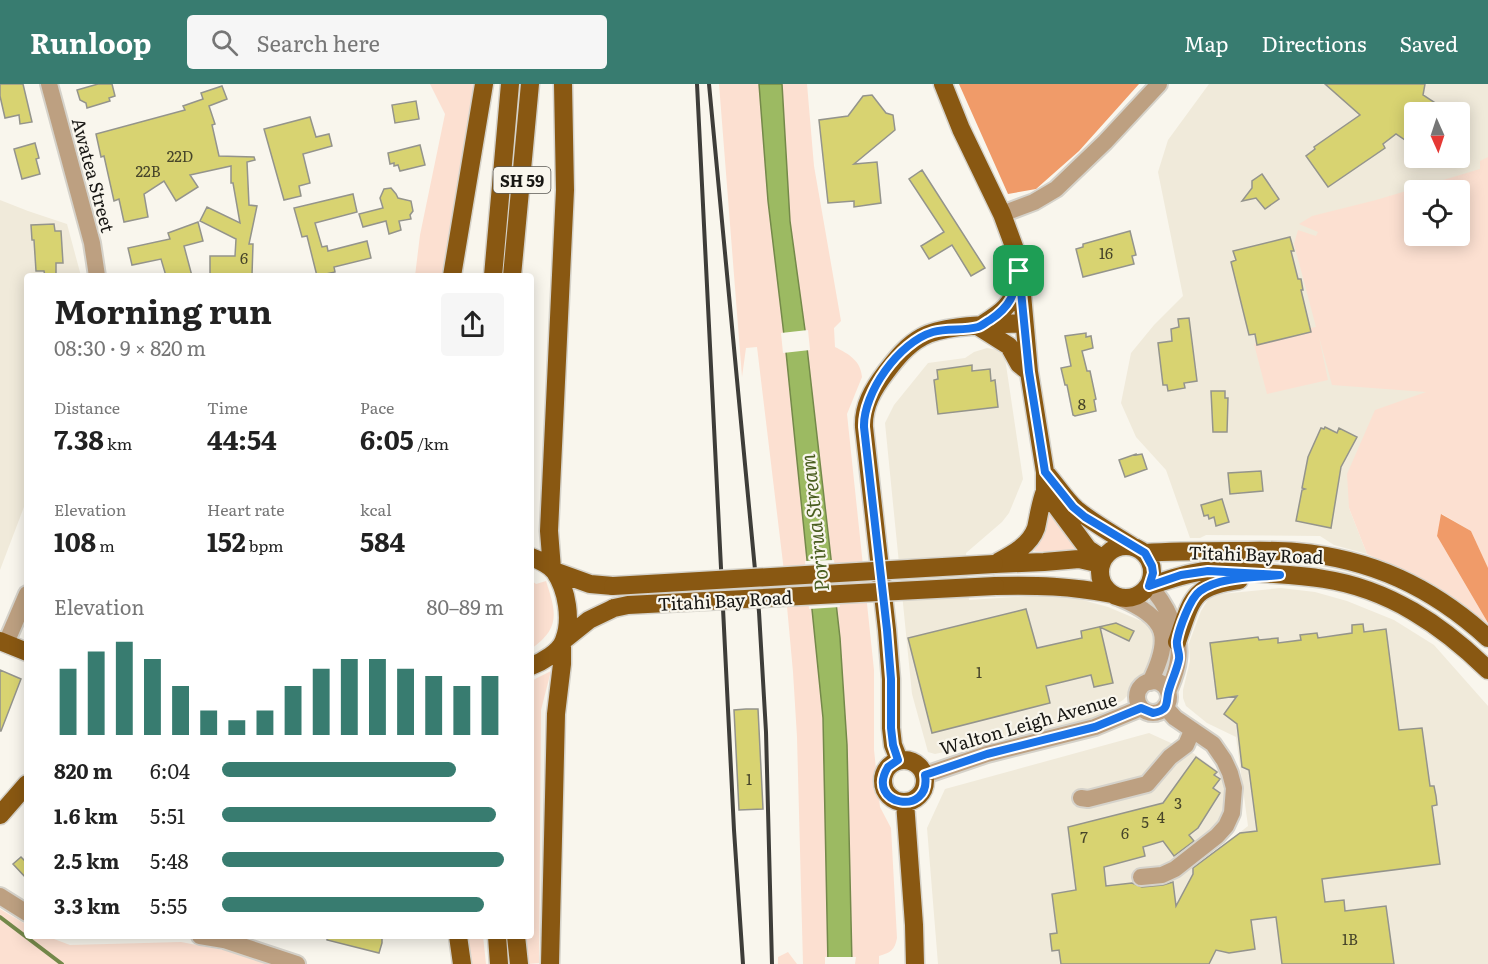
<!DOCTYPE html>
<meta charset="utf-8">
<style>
body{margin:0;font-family:Literata,serif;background:#f6f6f6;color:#222;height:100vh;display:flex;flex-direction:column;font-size:22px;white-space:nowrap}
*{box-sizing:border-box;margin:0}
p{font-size:20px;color:#767676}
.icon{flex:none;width:33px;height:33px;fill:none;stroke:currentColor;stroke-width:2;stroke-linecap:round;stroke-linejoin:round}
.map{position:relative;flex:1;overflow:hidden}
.details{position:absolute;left:24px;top:189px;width:510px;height:666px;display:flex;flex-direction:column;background:#fff;border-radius:6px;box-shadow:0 3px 15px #0003}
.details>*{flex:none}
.needle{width:39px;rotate:177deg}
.tools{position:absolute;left:1404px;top:18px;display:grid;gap:12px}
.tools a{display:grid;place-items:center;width:66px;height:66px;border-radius:6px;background:#fff;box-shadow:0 3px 15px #0003;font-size:30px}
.pin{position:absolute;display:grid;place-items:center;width:51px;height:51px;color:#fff;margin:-26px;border-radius:12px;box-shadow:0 3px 9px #0006}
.round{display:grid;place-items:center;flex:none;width:63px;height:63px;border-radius:6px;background:#f6f6f6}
.overview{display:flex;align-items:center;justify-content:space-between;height:102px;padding:0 30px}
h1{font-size:33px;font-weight:700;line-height:45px}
.figures{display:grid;grid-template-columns:repeat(3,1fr);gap:9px;height:102px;padding:6px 30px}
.figures div{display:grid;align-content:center}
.figures b{font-size:26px;font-weight:700}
.figures small{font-size:16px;font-weight:400}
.figures p{font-size:16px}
.chart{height:168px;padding:12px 30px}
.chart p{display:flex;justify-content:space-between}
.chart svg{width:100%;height:108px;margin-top:6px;stroke:#387c70;stroke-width:6}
ul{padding:0 30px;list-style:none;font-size:20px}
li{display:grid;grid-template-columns:96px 72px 1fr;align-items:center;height:45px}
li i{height:15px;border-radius:8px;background:#387c70}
header{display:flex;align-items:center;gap:36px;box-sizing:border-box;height:84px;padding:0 30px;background:#387c70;color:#fff}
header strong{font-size:28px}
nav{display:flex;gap:33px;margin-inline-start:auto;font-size:21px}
.search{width:420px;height:54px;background:#f6f6f6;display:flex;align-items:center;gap:15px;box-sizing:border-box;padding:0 21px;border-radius:6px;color:#767676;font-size:22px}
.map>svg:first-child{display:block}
.built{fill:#f0eada;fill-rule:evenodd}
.green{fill:#fce0d1;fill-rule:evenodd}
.forest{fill:#f09b69}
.water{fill:#9cba62;stroke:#74894a;stroke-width:1.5}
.pier{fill:#f9f6ed}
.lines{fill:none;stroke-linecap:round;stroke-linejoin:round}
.stream{stroke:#74894a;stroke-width:4}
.building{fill:#d8d371;stroke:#94948c;stroke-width:1.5}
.minor-casing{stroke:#d5d2ca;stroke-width:20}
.major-casing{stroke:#d5d2ca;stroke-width:21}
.minor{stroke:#bda081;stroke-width:16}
.major{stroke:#895812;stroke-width:18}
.rail{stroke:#3e3d39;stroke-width:4}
.major-bridge-casing{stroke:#d5d2ca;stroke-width:21;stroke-linecap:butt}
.major-bridge{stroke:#895812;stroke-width:18}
.route-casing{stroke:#fff;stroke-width:12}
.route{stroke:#1a73e8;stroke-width:8}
.labels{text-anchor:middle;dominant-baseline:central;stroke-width:4.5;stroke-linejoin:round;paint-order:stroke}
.number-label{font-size:15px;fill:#47452a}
.shield{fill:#f9f6ed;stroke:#5b5954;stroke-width:1.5}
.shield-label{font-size:16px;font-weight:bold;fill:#171613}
.street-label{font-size:18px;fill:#171613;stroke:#f9f6ed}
.water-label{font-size:20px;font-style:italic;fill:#4a5e20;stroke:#f9f6ed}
</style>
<header>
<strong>Runloop</strong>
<div class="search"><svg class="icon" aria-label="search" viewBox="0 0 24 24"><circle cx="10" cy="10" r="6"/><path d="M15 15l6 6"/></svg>Search here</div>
<nav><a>Map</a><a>Directions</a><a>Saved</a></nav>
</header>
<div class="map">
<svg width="1488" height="880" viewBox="0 0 1488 880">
<rect width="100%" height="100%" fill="#f9f6ed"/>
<path class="built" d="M1209,0H1488V291L1349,424L1367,470L1334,461L1320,452L1206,451L1200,454H1190L1166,386L1136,353L1121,319L1131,269L1154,241L1183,212L1158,88L1168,56ZM1414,28H1460V74H1414ZM1414,106H1460V152H1414Z
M0,116L28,127L67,140L81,192H27V415L0,486Z
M987,264L998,266L1005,274L1023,395L1009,429L1002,438L966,469L969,516L1061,510L1108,523L1146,539L1158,555L1147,592L1123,616L1096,633L935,670L928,668L912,610L885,339L894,321L928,279L965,274L974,268Z
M1281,504L1315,508L1347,517L1394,536L1434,561L1488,622V880H938L927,744L945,705L1149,649L1193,669L1225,692L1229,709L1224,729L1172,793L1198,781L1248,742L1236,653L1207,639L1186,622L1183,614V606L1190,577L1189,559L1201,527L1211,511Z"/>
<path class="green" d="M430,0H476L443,192H415L420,151L445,30Z
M719,0H759L768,117L786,268L823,634L828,880H803L797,653L793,588L783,479L757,263L746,264L742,293Z
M782,0H807L814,82L841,237L834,244L835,263C849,270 861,277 862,293L847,330L874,586V666L880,723L891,744L897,854C895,866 890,869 879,872V880H852L847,661L840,554L805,246L790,137Z
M1488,73V485L1471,447L1442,430L1437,452L1488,539V543L1436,502L1367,470L1349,424L1347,390L1375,326L1426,308L1332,301L1319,253L1328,296L1267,310L1254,260L1311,248L1310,244L1316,243L1294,160L1298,146L1316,152L1318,148L1299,140L1312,132L1376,116L1480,85V77ZM1414,106H1460V152H1414Z
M1047,421L1076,465V466L1055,469L1034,467L1044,445Z
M531,496L536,500L546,497C556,528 561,544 531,565Z
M551,587L541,626L539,879L528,880L526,852H531V597Z
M0,825L27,841V852H46L70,861L181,858L240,869L271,880H0Z
M466,852H483L486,880H469Z
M788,868L797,880H778V873Z"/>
<path class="forest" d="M959,0H1139L1079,67L1036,105L1008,110Z
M1441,430L1471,447L1488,484V539L1437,452Z"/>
<path class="water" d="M759,0H782L790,137L805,246L840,554L847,661L852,880H828L823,634L786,268L768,117Z"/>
<path class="pier" d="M808,246L810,266L783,269L781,249Z
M834,476L840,523L809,525L805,477Z
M825,873H856L855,880H825Z"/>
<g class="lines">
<path class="stream" d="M0,833L62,880"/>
</g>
<path class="building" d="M0,0H23L32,38L20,40L19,31L5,34L0,12Z
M98,0H112L115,12L109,14L110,17L87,24L86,19L80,16L77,6Z
M1325,0H1425L1423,11L1449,28H1414V62L1396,50L1383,60L1385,64L1328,103L1306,72L1315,65L1314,63L1360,31Z
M222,2L227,15L209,22L215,40L212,41L219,72L254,73L255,76L247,78L249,121L257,122L249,160H253L252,191L210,192V172H235L236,155L200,137L207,123L240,139L233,99H231V82L190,91L198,103L176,117L164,97L144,110L148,133L124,138L119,115L114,117L104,72L101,73L96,50L185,26L183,22L203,15L201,9Z
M872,11L886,29L893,31L895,46L854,80L877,78L881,119L854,123V117L828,119L819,36L848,32L863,12Z
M416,17L419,35L395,39L392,21Z
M310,33L316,53L329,50L332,62L303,70L310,99L299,102L301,112L284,116L264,45Z
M35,59L39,74L36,75L40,90L22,95L14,65Z
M420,61L425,81L400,87L398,81L394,82V79L390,80L388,69Z
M922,86L985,184L971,192L952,161L929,175L921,162L944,148L909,95Z
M1262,90L1279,115L1265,125L1256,114L1242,117L1252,104V97Z
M391,104L396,110L398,114L411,117L413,127L410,131L411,135L399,137L401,146L389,150L386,137L363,143L359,130L383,124L380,114L384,105Z
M353,110L357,128L315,139L322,163L327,162L328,167L367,157L371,174L334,183L335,188L317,192L307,152L302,153L294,124Z
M198,138L203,157L184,162L192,192H166L161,175L132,181L128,164L170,155L168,149Z
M54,140L55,147H61L63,179H56V192H45L44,187H36L34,156H32L31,141Z
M1130,147L1136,171L1132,172L1134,180L1083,193L1076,165L1083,163V160Z
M1290,153L1294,167H1291L1298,195H1301L1303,206H1301L1311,248L1257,261L1255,250L1249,251L1231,178L1236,176L1233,167Z
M1189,234L1197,297L1184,299L1185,304L1168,307L1167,301H1163L1158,259L1172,257L1171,245L1179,243L1178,235Z
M1086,249V253L1091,252L1093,264L1082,267L1087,287H1090L1096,315L1094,316L1096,327L1075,332L1073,331L1067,301H1065L1061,284L1071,282L1065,252Z
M972,281V287L990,285L991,297L995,296L998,323L938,330L934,296L938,295L937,286Z
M1211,307H1225V314H1228L1227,348H1213Z
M1325,343L1337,349L1339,344L1357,353L1341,383L1331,444L1296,437L1302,406L1305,405L1302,404L1308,373L1321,344L1324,345Z
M1136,370V371L1142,370L1147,385L1125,393L1119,376Z
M1261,387L1263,407L1230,410L1228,389Z
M1222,415L1229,438L1216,442L1214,433L1209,435L1208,431L1204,432L1201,421Z
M1026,525L1037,564L1082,554L1081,547L1116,539L1134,547L1129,557L1100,543L1113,599L1094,603L1091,591L1046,602L1050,619L932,649L908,554Z
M1363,540L1364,548L1386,545L1399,646L1422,644L1430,702H1434L1436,712L1437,721L1432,722L1440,780L1322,795L1325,818L1344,816L1345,827L1386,822L1394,880H1282L1276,833L1251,836L1255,865L1229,869L1216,866L1209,880H1061L1059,866L1052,867L1051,859L1050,850L1057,849L1052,810L1076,806L1068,743L1163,719L1196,673L1217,688L1214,691L1220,695L1213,704L1220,709L1198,744L1189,751L1194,757L1174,772L1163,757L1143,763L1145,772L1104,783L1106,802L1132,799L1142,803L1163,801L1173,798L1176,822L1193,790V784L1240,749L1257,747L1249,686L1242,683L1237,640L1224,630L1237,612L1217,615L1210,559L1258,553L1259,556L1278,554V559L1301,556L1300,551L1317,549L1318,554L1352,549V541Z
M0,586L21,595L1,647H0Z
M746,625H758L763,725L739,726L734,626Z
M21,773L27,779V795L13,780Z
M327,852H382V859L379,869L327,856Z"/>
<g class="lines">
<g class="minor-casing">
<path id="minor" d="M49,0L92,159L97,192
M1002,130L1034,118L1056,105L1105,58L1159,0
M1149,502C1166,518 1182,552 1178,576C1177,587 1172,598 1168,608
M1120,514C1168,534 1172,553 1150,598
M6,559L27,510
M1137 613a16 16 0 1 1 32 0a16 16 0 1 1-32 0Z
M925,691L987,670L1095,643L1141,624
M1081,714L1088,715L1147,700L1170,673L1186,661L1192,647
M1141,793L1162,791L1175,785L1217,752L1226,742L1232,729L1234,704L1230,689L1224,676L1213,660L1175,634L1165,623
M0,812L27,829
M200,852L224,856L297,880"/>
</g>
<g class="major-casing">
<path id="major" d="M943,0L961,45L1002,130L1016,168L1021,199L1029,288L1045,388V407L1088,465L1103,475
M452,192L484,0
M493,192L510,0
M512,192L530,0
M980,242C1000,229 1012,223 1017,199
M979,243L1009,262L1019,280L1029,288
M1045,388C1056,400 1064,414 1076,425C1093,439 1113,450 1132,462
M1100 488a26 26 0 1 1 52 0a26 26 0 1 1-52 0Z
M1145,469C1174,467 1203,467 1232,467C1253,467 1275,466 1296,468C1372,475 1432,503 1488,554
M531,473C539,476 550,481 555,488C567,506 572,536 564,556C560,568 542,578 531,582
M998,478C1013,470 1030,461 1036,444C1039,431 1040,420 1045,407
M994,480L1044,478L1079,475L1101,480
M552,485L549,447L565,106L563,0
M554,487L590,500L613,502
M995,502C1037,501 1070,502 1112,510
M1149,502C1168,496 1186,489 1206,487C1228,485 1252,489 1274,490C1291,491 1307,492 1324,495C1389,505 1442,541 1488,586
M564,556L589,536L614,524
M0,557L27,568
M1177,558C1192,515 1191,502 1239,496
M883 697a21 21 0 1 1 42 0a21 21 0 1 1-42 0Z
M899,676L893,661L891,644V595L887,546L864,343C863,322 873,305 886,288C896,275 907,261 922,253C944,240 998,241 1024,239
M905,718L914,841L915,880
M0,731L27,700
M458,852L462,880
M497,852L499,880
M516,852L519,880
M550,880L556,630L562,580V560"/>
</g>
<use href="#minor" class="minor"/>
<use href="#major" class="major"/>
<path class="rail" d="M697,0L734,746L743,880
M709,0L759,528L766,648L772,880"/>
<g class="major-bridge-casing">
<path id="major-bridge" d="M613,502L994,480
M614,524L628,521L995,502"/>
</g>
<use href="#major-bridge" class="major-bridge"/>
</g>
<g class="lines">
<g class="route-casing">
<path id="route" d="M1019,187L1029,288L1045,388L1073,423L1085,433L1145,469L1152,482L1153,489L1149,502L1181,491L1208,487L1280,491C1255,494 1221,492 1200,507C1190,514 1179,545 1177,557C1176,563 1180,569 1179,575C1177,586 1172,595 1169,606C1165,618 1171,626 1153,629L1141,624L1095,643L987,670L925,691C932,733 864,722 888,683L898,676L893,661L891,644V595L887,546L864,343C863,309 899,258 933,248C947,244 964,247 978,243C982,242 986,238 990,236C1011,222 1014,211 1019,187Z"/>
</g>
<use href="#route" class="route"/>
</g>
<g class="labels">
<g class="number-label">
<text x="180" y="71">22D</text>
<text x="148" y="86">22B</text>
<text x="1106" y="168">16</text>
<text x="244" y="173">6</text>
<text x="1082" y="319">8</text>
<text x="979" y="587">1</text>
<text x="749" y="694">1</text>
<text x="1178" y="718">3</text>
<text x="1161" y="732">4</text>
<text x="1145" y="737">5</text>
<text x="1125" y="748">6</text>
<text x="1084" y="752">7</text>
<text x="1350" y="854">1B</text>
</g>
<rect class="shield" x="493.5" y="83" width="57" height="26" rx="4.5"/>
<g class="shield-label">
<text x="522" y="96">SH 59</text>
</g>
<g class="street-label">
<text transform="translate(94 91) rotate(75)">Awatea Street</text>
<text transform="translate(1256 470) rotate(2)">Titahi Bay Road</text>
<text transform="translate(725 516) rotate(-3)">Titahi Bay Road</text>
<text transform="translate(1028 639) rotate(-16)">Walton Leigh Avenue</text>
</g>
<g class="water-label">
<text transform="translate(813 439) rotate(-96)">Porirua Stream</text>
</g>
</g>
</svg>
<div class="tools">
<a><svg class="needle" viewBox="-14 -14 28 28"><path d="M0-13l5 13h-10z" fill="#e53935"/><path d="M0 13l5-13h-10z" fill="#767676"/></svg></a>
<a><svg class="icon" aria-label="locate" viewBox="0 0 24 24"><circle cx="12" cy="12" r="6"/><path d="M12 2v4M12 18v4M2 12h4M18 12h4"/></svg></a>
</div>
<div class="pin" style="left:1019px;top:187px;background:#1e9e55"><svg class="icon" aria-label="arrive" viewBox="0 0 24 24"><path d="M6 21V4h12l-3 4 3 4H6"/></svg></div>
<section class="details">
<div class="overview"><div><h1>Morning run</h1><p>08:30 · 9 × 820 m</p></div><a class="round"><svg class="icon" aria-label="share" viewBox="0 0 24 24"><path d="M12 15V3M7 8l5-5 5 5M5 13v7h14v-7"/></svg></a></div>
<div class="figures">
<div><p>Distance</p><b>7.38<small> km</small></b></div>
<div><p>Time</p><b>44:54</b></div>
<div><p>Pace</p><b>6:05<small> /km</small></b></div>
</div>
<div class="figures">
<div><p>Elevation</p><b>108<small> m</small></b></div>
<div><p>Heart rate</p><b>152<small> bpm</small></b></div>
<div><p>kcal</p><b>584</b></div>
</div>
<div class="chart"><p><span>Elevation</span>80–89 m</p>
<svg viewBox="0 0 160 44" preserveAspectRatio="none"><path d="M5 44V17M15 44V10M25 44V6M35 44V13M45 44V24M55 44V34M65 44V38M75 44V34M85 44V24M95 44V17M105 44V13M115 44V13M125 44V17M135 44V20M145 44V24M155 44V20"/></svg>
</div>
<ul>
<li><b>820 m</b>6:04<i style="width:83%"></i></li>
<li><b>1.6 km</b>5:51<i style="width:97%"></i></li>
<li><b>2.5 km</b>5:48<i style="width:100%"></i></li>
<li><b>3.3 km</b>5:55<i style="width:93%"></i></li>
</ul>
</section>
</div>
